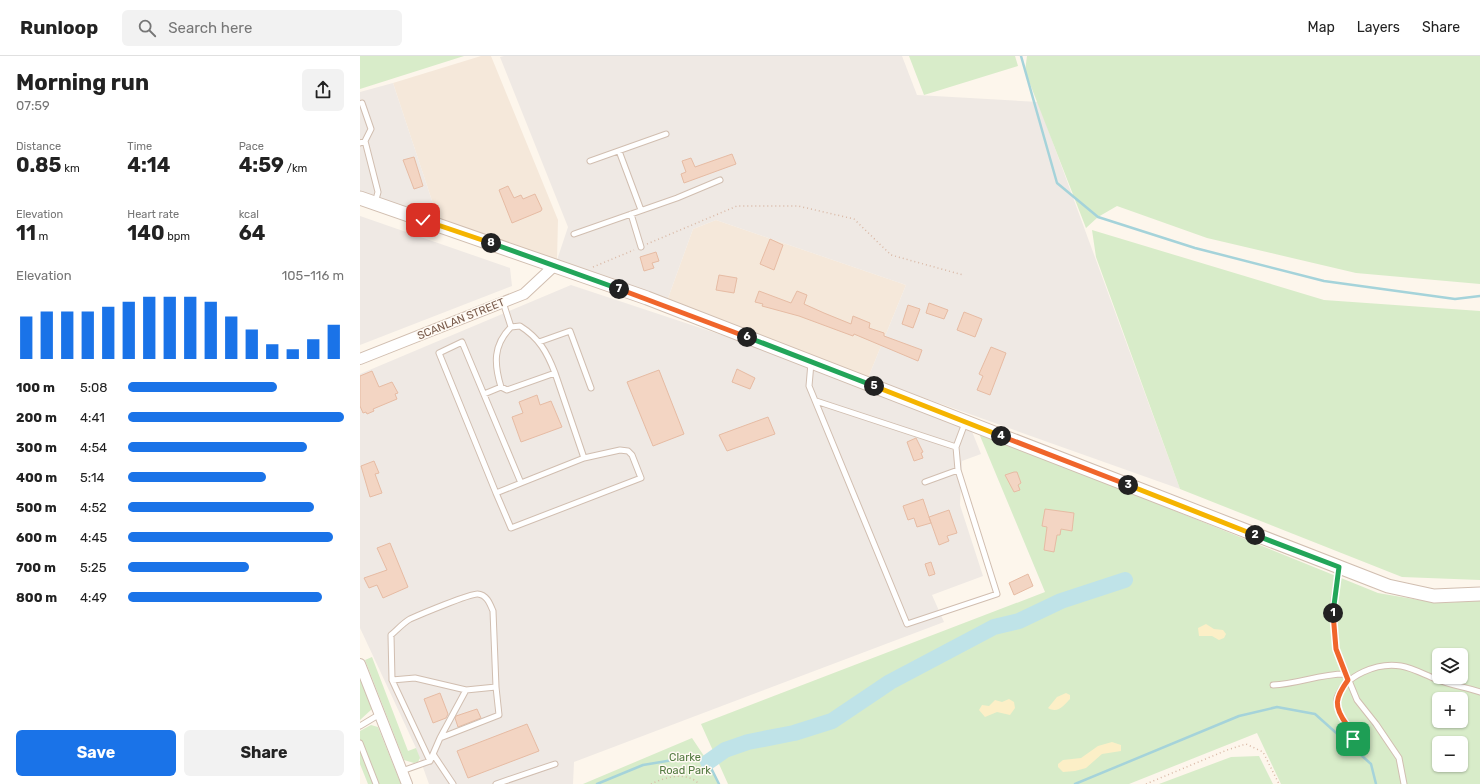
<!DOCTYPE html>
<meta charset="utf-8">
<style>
body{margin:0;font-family:Rubik,sans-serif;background:#f2f2f2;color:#222;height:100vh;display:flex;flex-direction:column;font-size:15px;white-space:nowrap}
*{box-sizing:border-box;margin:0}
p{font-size:13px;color:#767676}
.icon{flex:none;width:22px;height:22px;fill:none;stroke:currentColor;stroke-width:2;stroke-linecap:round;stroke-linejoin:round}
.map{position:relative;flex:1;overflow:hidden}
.sheet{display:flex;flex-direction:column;background:#fff;width:360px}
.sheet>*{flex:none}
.tools{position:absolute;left:1072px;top:592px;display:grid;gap:8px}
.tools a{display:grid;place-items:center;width:36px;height:36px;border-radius:6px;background:#fff;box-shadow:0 1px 3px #0004;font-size:20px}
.pin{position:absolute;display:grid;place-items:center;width:34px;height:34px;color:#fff;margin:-17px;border-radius:8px;box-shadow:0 2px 6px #0006}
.km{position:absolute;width:20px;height:20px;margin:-10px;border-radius:50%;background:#222;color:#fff;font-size:11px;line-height:20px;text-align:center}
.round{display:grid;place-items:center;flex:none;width:42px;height:42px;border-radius:6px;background:#f2f2f2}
.head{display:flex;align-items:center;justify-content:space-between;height:68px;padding:0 16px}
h1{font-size:22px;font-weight:700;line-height:30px}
.stats{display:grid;grid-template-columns:repeat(3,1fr);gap:6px;height:68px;padding:4px 16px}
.stats div{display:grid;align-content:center}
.stats b{font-size:20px;font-weight:700}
.stats small{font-size:11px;font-weight:400}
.stats p{font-size:11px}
.chart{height:112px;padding:8px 16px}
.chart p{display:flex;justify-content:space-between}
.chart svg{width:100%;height:72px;margin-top:4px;stroke:#1a73e8;stroke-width:6}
.primary-button{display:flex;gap:8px;margin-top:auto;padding:8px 16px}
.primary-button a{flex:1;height:46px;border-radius:6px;background:#1a73e8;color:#fff;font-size:16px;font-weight:700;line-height:46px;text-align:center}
.primary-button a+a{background:#f2f2f2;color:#222}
ul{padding:0 16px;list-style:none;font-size:13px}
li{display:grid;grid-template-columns:64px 48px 1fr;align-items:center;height:30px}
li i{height:10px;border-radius:5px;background:#1a73e8}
header{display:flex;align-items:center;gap:24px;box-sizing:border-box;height:56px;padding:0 20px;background:#fff;border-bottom:1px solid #e0e0e0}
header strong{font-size:19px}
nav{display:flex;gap:22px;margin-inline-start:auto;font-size:14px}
.search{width:280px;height:36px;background:#f2f2f2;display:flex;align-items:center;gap:10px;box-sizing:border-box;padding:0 14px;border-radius:6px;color:#767676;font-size:15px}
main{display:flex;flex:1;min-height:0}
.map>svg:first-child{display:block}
.residential{fill:#f5e8da}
.industrial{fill:#efe9e4}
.green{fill:#d8ecc9;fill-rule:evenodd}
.sand{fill:#fcefc7}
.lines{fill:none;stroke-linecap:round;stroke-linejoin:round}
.stream{stroke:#a5d3da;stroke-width:2.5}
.river{stroke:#bfe3e8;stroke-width:16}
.building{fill:#f3d5c3;stroke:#e6bba3}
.service-casing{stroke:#d1beb0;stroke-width:7}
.minor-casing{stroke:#d1beb0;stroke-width:12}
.tertiary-casing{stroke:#d1beb0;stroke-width:15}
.path{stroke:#d9b8a5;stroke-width:1.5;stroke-dasharray:1 3;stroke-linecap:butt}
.service{stroke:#fff;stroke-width:5}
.minor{stroke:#fff;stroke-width:10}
.tertiary{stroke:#fff;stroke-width:13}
.split-1-casing{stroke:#fff;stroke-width:8}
.split-2-casing{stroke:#fff;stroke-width:8}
.split-3-casing{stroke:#fff;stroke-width:8}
.split-4-casing{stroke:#fff;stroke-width:8}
.split-5-casing{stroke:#fff;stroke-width:8}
.split-6-casing{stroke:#fff;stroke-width:8}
.split-7-casing{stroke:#fff;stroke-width:8}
.split-8-casing{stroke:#fff;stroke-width:8}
.split-9-casing{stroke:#fff;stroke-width:8}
.split-1{stroke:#f0652b;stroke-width:5}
.split-2{stroke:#22a559;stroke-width:5}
.split-3{stroke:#f5b400;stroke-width:5}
.split-4{stroke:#f0652b;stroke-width:5}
.split-5{stroke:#f5b400;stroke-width:5}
.split-6{stroke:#22a559;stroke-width:5}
.split-7{stroke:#f0652b;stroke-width:5}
.split-8{stroke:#22a559;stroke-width:5}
.split-9{stroke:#f5b400;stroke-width:5}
.labels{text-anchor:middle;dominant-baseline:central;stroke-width:3;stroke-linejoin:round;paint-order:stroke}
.street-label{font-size:11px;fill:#7a5c4d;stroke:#fffaf3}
.park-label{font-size:11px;fill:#537a41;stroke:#fffaf3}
</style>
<header>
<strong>Runloop</strong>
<div class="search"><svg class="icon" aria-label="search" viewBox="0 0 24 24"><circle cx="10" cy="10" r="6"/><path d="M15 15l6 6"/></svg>Search here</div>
<nav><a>Map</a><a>Layers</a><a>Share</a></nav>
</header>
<main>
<section class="sheet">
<div class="head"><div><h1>Morning run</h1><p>07:59</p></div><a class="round"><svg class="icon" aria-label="share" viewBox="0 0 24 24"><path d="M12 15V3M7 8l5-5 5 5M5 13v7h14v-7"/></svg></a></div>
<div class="stats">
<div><p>Distance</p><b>0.85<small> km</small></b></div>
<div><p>Time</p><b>4:14</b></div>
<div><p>Pace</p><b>4:59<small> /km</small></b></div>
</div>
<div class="stats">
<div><p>Elevation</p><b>11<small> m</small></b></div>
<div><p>Heart rate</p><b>140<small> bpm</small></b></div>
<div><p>kcal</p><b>64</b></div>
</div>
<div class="chart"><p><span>Elevation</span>105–116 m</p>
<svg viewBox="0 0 160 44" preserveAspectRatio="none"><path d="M5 44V18M15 44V15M25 44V15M35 44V15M45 44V12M55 44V9M65 44V6M75 44V6M85 44V6M95 44V9M105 44V18M115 44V26M125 44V35M135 44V38M145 44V32M155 44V23"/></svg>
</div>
<ul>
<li><b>100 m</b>5:08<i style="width:69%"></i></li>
<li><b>200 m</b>4:41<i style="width:100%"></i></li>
<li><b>300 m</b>4:54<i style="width:83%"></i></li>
<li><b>400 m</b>5:14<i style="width:64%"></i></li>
<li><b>500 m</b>4:52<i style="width:86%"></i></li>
<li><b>600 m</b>4:45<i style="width:95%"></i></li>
<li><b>700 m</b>5:25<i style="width:56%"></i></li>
<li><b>800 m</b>4:49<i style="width:90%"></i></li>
</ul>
<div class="primary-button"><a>Save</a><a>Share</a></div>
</section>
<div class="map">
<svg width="1120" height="728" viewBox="0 0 1120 728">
<rect width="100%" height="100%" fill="#fdf6ec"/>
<path class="residential" d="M121,0H131L198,164L197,204L78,163L33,27Z
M356,164L546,229L508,322L307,245L333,173Z"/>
<path class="industrial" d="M144,0H542L557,39L678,46L820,433L508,322L546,229L356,164L333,173L307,245L197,204L208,171L140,1Z
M33,27L78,163L0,142V36Z
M0,160L150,212L152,230L0,289Z
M211,229L419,298L611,373L621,398L602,405L600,449L623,520L572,539L584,566L214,706L213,728H69L56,692L0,572V318Z"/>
<path class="green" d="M0,0H104L0,33Z
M549,0H655L658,10L564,39Z
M667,0H1120V228L996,217L847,182L757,150L738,161L726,172L665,15Z
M732,174L964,244L1120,255V524L1042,521L820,433L736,201Z
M618,375L1018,537L1077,547L1120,545V728H921L897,677L769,728H368L341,668L685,536ZM1079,599H1101V621H1079ZM1079,643H1101V665H1079ZM1079,687H1101V709H1079Z
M12,601L48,695L56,692L60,702L58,706L54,707L44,704L5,604Z
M0,623L12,653L0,664Z
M11,669L18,671L41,728H8L0,708V675Z
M332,682L348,706L358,728H223Z
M899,700L913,728H799L871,701Z"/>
<path class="sand" d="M846,568L854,573L863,574L866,578L864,582L859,584L852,580H839L838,572Z
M706,637L710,639V643C704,649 698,658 688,652L697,641Z
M649,643L654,646L655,652L650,659L637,656L625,661L619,654L622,649L629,650L635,644L642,646Z
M752,686L761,689V695L742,698L726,712L715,715L703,716L698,711V708L703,704L721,702L738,690Z"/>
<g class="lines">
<path class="stream" d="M661,0L697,127L738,161L835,192L964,225L1095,243L1120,240
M237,728L283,709L325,702L348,706L359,728
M715,728L879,660L917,651L955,658L1011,708L1016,728"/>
<path class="river" d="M348,706L365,694L388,686L434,677L472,665L530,626L634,571L659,565L701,545L765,524"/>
</g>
<path class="building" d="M372,98L376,108L324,127L321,118L326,116L322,105L331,102L335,111Z
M54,101L63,130L54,133L43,104Z
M148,130L154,142L161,139L163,143L175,138L182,153L181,155L152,167L139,134Z
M410,183L423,189L414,214L400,208Z
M296,196L299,205L292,207L294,212L284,215L280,201Z
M359,219L377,222L374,237L356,234Z
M399,235L431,247L437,235L447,239L444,248L464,257L491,268L493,260L510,267L509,272L524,277V280L562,294L558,305L494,278L493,280L439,260L402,250L403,248L395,246Z
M569,247L588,254L584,263L566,257Z
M548,249L560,253L553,272L542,268Z
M604,256L622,263L615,281L597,274Z
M631,291L646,297L630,339L617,334L623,320L619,318Z
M377,313L395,322L390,333L372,326Z
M299,314L324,378L293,390L267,326Z
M12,315L19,331L32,326L38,337L35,338L37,343L13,353L14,355L7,358L6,356L3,357L0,350V320Z
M177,339L180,349L191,345L202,371L161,386L152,361L163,357L159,346Z
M408,361L415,378L367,395L359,379Z
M556,382L563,396L561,397L563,402L554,405L547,386Z
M14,405L19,417L15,418L22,437L10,441L1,410Z
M654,416H657L661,427L658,429L660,434L654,436L645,419Z
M563,443L571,467L557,471L554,462L548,464L543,450Z
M685,453L714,457L712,475L701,473L700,479H697L694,496L684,494L687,471L682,470Z
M589,454L597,477L587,480L589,485L579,489L569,461Z
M30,487L48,531L23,542L17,529L9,532L4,522L27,514L17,492Z
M571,506L575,518L569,520L565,508Z
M668,518L673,530L654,539L649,527Z
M80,637L88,658L86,662L73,667L64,643Z
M117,653L121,662L98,671L95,662L96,660Z
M167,668L179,695L108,722L97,695Z"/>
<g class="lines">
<g class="service-casing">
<path id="service" d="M2,47L11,73L5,85
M0,87L5,85L18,136L15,147
M259,95L281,154
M230,105L306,78
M271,158L281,191
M214,178L317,142L360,124
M143,246L151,271C133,289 134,308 141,331L147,334L195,317C187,296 179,282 160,270L151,271
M179,286L210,275L231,332
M451,307L449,330L547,568L637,538L598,414L596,391L605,367
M124,338L141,331
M456,345L596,391
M565,426L598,414
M161,427L136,437L79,297L102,286L161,427L224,402L195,317
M136,437L151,472L281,422L272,399L268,395L260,394L224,402
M979,512L973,550L976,593L997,644L1016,668L1039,702L1044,728
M32,624L31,579C37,574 43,567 50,563C59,559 111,537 118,538C127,539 130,548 133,555L136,631
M913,629C938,628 959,618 985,618
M0,670L20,658
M0,687L16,728
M986,695C1003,670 975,668 977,642C985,619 1018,606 1041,610C1053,612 1065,619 1076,623C1090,629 1106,631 1120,636
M73,698L93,728
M70,705L80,682L139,659L136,631L106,634
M42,715L70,705L32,624L55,622L106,634L80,682
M136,728L195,708"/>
</g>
<g class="minor-casing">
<path id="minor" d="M0,303L164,238L194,210
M0,608L47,728"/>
</g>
<g class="tertiary-casing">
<path id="tertiary" d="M0,142L287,242L1028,530L1074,540L1120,538"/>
</g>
<path class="path" d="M287,188L377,150H438L494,163L531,199L603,219
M233,211L274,194
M291,728C305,721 327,715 339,728
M786,728L867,694L886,688L903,696L919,728"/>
<use href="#service" class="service"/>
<use href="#minor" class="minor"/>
<use href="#tertiary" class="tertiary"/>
</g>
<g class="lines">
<g class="split-1-casing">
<path id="split-1" d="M973,557L976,593L988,624C975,642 973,650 987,669C990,673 993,677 993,683"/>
</g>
<g class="split-2-casing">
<path id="split-2" d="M895,479L979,511L973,557"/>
</g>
<g class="split-3-casing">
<path id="split-3" d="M768,429L895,479"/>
</g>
<g class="split-4-casing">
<path id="split-4" d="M641,380L768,429"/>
</g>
<g class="split-5-casing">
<path id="split-5" d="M514,330L641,380"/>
</g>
<g class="split-6-casing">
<path id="split-6" d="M387,281L514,330"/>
</g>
<g class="split-7-casing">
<path id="split-7" d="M259,233L387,281"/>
</g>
<g class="split-8-casing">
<path id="split-8" d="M131,187L259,233"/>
</g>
<g class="split-9-casing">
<path id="split-9" d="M63,164L131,187"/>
</g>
<use href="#split-1" class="split-1"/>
<use href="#split-2" class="split-2"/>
<use href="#split-3" class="split-3"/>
<use href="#split-4" class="split-4"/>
<use href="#split-5" class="split-5"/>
<use href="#split-6" class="split-6"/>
<use href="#split-7" class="split-7"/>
<use href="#split-8" class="split-8"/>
<use href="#split-9" class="split-9"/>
</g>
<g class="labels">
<g class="street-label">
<text transform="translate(101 263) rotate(-22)">SCANLAN STREET</text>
</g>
<g class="park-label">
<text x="325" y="701">Clarke<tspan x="325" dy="13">Road Park</tspan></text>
</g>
</g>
</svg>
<div class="tools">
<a><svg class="icon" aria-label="layers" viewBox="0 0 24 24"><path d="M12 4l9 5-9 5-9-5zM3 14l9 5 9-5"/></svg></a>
<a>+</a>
<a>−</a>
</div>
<div class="pin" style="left:993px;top:683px;background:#1e9e55"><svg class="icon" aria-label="arrive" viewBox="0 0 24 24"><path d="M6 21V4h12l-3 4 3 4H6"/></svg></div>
<div class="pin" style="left:63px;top:164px;background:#d93025"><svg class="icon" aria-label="check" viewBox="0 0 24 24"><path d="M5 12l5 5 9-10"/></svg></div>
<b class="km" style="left:973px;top:557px">1</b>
<b class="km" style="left:895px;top:479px">2</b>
<b class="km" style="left:768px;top:429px">3</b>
<b class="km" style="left:641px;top:380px">4</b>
<b class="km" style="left:514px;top:330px">5</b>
<b class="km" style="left:387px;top:281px">6</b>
<b class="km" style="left:259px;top:233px">7</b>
<b class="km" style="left:131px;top:187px">8</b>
</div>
</main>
